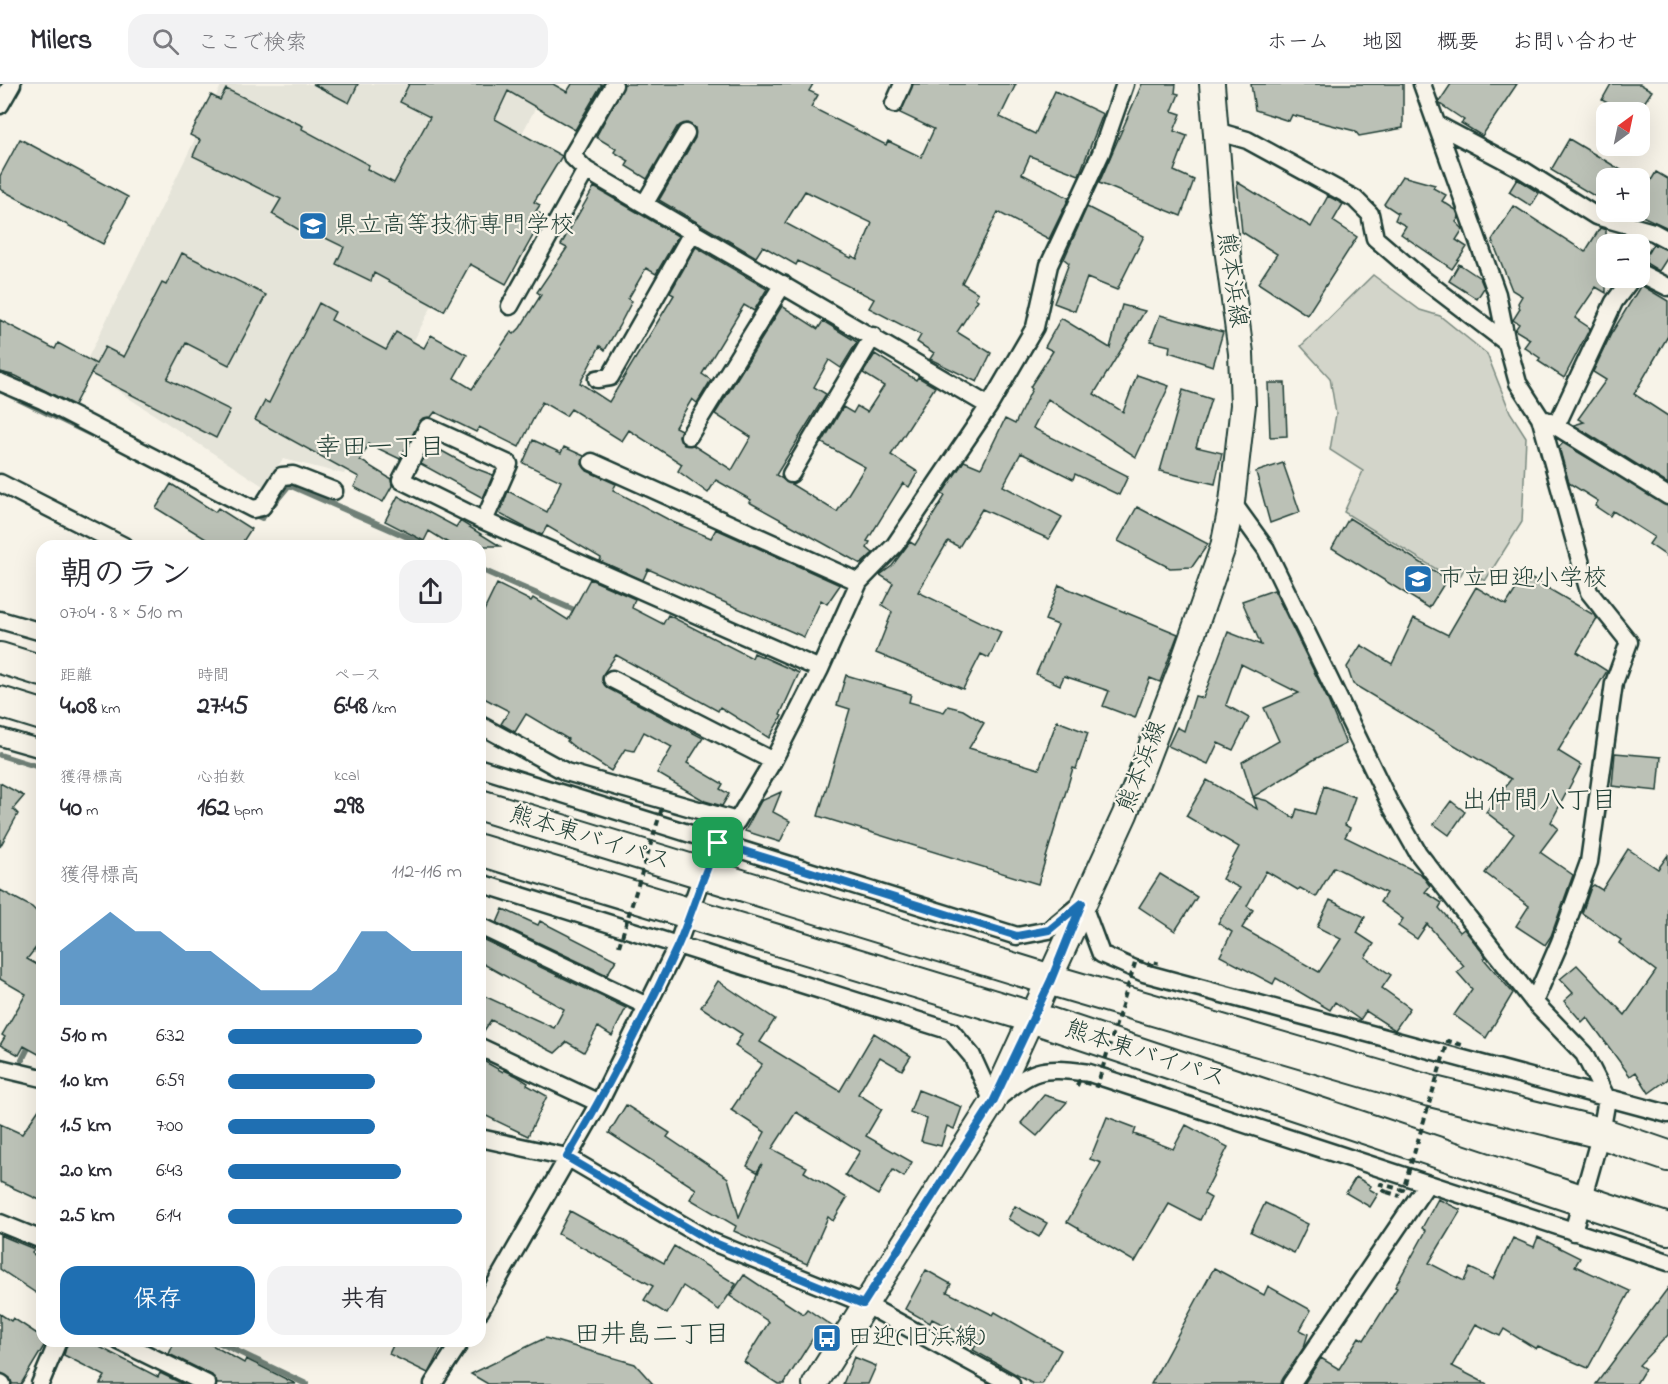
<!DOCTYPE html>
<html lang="ja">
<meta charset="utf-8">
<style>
body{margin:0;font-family:"Indie Flower","Klee One",sans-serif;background:#f2f2f3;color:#2b2b33;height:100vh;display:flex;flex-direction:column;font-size:22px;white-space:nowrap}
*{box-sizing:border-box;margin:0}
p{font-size:20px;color:#7c7c81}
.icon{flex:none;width:33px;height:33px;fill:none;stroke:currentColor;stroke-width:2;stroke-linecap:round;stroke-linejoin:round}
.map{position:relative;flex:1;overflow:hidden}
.side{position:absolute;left:36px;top:456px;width:450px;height:807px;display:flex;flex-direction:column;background:#fff;border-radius:18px;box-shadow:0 6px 24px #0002}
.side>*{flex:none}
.needle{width:39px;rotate:33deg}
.controls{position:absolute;left:1596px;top:18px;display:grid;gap:12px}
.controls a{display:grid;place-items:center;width:54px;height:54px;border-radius:12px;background:#fff;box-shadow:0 6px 24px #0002;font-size:30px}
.pin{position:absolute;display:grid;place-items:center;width:51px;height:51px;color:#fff;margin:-26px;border-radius:12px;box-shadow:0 3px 9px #0006}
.round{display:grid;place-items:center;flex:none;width:63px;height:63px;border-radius:18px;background:#f2f2f3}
.head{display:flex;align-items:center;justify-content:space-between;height:102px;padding:0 24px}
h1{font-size:33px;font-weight:800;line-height:45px}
.stats{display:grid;grid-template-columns:repeat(3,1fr);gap:9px;height:102px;padding:6px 24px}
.stats div{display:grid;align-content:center}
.stats b{font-size:26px;font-weight:800}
.stats small{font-size:16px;font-weight:400}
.stats p{font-size:16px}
.chart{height:168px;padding:12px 24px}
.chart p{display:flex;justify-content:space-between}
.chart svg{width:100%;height:108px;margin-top:6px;fill:#1f6fb2;opacity:.7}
.cta{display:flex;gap:12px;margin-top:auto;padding:12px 24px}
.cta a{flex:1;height:69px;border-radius:18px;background:#1f6fb2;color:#fff;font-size:24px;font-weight:800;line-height:69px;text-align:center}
.cta a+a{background:#f2f2f3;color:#2b2b33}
ul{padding:0 24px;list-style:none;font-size:20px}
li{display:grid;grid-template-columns:96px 72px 1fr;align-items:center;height:45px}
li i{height:15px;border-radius:8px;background:#1f6fb2}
header{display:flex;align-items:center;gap:36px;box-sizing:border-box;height:84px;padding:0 30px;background:#fff;border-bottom:2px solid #e1e1e2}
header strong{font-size:28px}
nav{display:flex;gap:33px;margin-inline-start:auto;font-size:21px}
.search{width:420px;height:54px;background:#f2f2f3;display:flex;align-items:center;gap:15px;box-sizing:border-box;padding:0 21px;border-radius:18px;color:#7c7c81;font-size:22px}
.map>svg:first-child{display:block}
.built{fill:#e5e4d9}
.green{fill:#d3d5ca;stroke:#79897f;stroke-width:1.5}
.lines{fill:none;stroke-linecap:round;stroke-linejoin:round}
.stream{stroke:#6f8077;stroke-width:6}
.building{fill:#bbc1b6;stroke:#1f3d34;stroke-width:1.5;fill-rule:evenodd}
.street-casing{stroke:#1f3d34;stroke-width:21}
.secondary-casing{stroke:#1f3d34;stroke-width:28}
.highway-casing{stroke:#1f3d34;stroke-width:34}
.path{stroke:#1f3d34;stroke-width:4;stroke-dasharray:6 4.5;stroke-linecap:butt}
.street{stroke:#f7f3e8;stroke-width:16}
.secondary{stroke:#f7f3e8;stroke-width:24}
.highway{stroke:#f7f3e8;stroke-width:30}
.path-bridge{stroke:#1f3d34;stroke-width:4;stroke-dasharray:6 4.5;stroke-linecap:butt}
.route-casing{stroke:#fff;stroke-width:12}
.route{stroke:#1f6fb2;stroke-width:8}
.labels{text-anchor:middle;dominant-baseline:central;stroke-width:4.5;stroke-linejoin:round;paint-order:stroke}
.poi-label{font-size:24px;fill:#1f3d34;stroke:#f7f3e8;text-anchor:start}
.street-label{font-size:24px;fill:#1f3d34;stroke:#f7f3e8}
.neighbourhood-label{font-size:26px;fill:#1f3d34;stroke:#f7f3e8}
</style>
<header>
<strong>Milers</strong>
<div class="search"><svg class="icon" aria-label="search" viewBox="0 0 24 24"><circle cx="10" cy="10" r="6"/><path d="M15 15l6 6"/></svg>ここで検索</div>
<nav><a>ホーム</a><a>地図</a><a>概要</a><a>お問い合わせ</a></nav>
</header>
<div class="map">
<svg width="1668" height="1300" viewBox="0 0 1668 1300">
<rect width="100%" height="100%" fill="#f7f3e8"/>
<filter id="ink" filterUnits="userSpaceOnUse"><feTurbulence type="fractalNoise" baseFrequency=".0167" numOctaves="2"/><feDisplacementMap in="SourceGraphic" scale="12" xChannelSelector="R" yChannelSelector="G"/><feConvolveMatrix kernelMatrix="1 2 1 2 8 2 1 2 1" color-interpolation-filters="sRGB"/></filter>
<g filter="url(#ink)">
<path class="built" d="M222,0H548L344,390L283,375L263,402L83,284Z"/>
<path class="green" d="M1373,191L1420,226L1440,232L1487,270L1510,328L1526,353L1522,438L1485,497L1464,485L1457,498L1344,428L1363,387L1330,366L1336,330L1330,294L1301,262Z"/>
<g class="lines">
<path class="stream" d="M6,309L105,357
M251,429L262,434L289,401L428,462
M480,485L581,529
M0,671L42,684
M28,865L42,866
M22,976L31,958
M216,1257L306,1300"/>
</g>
<path class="building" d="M313,0H358L349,19Z
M409,0H553L567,8L572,0H602L575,46L508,7L495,35L562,72L534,118L540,121L536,127L544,132L506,200L470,180L444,227L374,189L371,197L336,180L344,163L303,143L301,147L272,130L281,115L193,72L200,56L190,51L211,11L220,16L226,5L303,42L302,45L369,81L367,85L394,99L430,33L400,18Z
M624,0H813L809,7L818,11L811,23L886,61L888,57L921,73L934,45L900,29L913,0H1016L1000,33L1035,50L1055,7L1103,30L1079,91L1030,72L1022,90L1069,114L1049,155L998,128L962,199L978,209L975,214L978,216L957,248L991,269L977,298L930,275L934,269L917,258L921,251L869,224L874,215L798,177L796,181L763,162L756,173L659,116L695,54V44L687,39L677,43L647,95L626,82L629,77L614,68L616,65L596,53ZM805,107L872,139L857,175L852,172L851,174L785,139Z
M1142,0H1176L1175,9L1179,10L1172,27L1181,30L1174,47L1187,52L1174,87L1194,96L1181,132L1099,99Z
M1251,0H1403V44L1359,52L1355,47L1292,31L1289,37L1255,26Z
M1451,0H1517L1482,52L1461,39L1464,36L1440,20L1439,18Z
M1611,0H1640L1652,7L1638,28H1623L1602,16Z
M20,55L128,113L103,160L0,105V92Z
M1569,55L1606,77L1634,94H1606V119L1551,86Z
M1656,88L1668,95V144L1640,131V115Z
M1402,92L1435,101L1433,104L1446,111L1442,117L1456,126L1459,134L1456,138L1463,145L1456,156L1467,163L1452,185L1401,150L1406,142L1395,136L1398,129L1384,120Z
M1517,95L1539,109L1531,122L1509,108Z
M1237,98L1311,143L1328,112L1343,120L1333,137L1357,153L1307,231L1258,199L1277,170L1242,148Z
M594,103L678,152L656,190L646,184L628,215L632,217L619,242L605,266L600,262L580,299L609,318L674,211L670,209L696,163L767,205L754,227L744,221L702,290L711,296L697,319L692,315L675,343L681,346L679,352L684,361H693L732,386L751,353L715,330L782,222L818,245L823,237L857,258L841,284L829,276L814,303L826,310L776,391L837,428L865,383L822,359L843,323L853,329L857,322L867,328L884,302L863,289L875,270L916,296L918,293L935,303L891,371L918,388L909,403L903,399L867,457L870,458L867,464L873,469L861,480L749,418L751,416L716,396L708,409L678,387L682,380L629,346L622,357L571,325L566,332L542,318L519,363L479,343L476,348L435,328L431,333L423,334L419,338L400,375L369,360L360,376L391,395L392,402L383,418L354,403L359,393L255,336L265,317L269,319L319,219L335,228L331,236L386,266L396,248L424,264L431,251L467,271L454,294L472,305L511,248L514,250L520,244L541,211L537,208L567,164L561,161Z
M1514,122L1585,168L1600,144L1606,146V209L1596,203L1575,234L1590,244L1564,294L1538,277L1540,274L1524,263L1530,255L1515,246L1519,240L1513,236L1520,225L1518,219L1522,212L1512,206L1492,156Z
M1087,123L1144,152L1117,206L1087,194L1075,227L1054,219L1069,179L1064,175Z
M1653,160L1668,166V173L1659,187L1646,179V172Z
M182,169L266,211L229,281L186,259L167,295L230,326L216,354L91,290L95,282L74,321L16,292L0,288V236L55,265L58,259L96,280L105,263L124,273L162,199L166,201Z
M1459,180L1480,194L1484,204L1477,215L1449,197Z
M1641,201L1668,217V252L1634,310L1668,332V400L1574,341L1584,338L1578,335L1606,296L1593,288L1611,250Z
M1122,221L1145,227L1094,310L1123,328L1137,291L1169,302L1136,373L1048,315L1033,344L1128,392L1119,411L1075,390L1073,395L1021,369L1003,402L1062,433L1049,455L982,425L959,463L948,457L918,508L1001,548L989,574L981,570L963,605L876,569L892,528L882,521L893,499L880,491L892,482L910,458L915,461L945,412L942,410L964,377L981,384L1005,335L1015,340L1032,305L1030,303L1053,267L1045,263L1061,234L1110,264Z
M1160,231L1223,248L1213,282L1169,268L1170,262L1150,257Z
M1268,299H1285L1287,352L1270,353Z
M1183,306L1211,315L1196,363L1222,369L1215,400L1160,387Z
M533,356L561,369L564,363L584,372L582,380L587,387L616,400L613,406L673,438L711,454L716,445L840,501L827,520L821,516L804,553L648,485L643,496L600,477L601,474L547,442L542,451L528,445L500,430L508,407L547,428L561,397L523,379Z
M1563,359L1668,422V473L1649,460L1654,453L1613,427L1610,432L1595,422L1598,417L1569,399L1559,363Z
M431,361L469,382L493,391L483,414L421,380Z
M1283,379L1300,428L1270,439L1256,388Z
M171,400L215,428L218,424L251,445L240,462H217L156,424Z
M398,412L456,443L460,437L500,462H453L429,447L424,457L385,437Z
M1137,423L1208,460L1192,483L1170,484L1118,457Z
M1349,434L1447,495L1429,524L1332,464Z
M1525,491L1594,531L1597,534L1577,568L1607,587L1558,667L1581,681L1551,738L1558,744L1540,768L1573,791L1551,852L1545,861L1516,842L1529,822L1485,789L1514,750L1486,728L1511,695L1353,600L1347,583L1361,561L1392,580L1414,534L1448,551L1476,503L1506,521Z
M590,495L635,515L632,524L663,540L668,531L752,574L754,569L799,589L780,631L782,632L769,654L720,623L718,627L616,571L603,590L602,596L607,604L703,654L687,679L723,700L720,705L729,710L722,722L705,717L657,689L672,663L644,648L634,667L625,665L611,687L578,666L567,657L568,655L526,630L515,648L501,640L509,627L480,612V535L497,500L531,517L533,514L568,536Z
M1059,501L1178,550L1160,598L1150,594L1135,634L1103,622L1109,607L1064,592L1060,601L1036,590L1058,541L1045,536Z
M1274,506L1327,614L1346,660L1315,675L1253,713L1268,717L1294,734L1297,725L1315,730L1324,702L1355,713L1345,741L1350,744L1345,753L1421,790L1430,802L1425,808L1442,819L1439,824L1460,848L1464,845L1486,873L1484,875L1513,909L1486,954L1454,931L1472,905L1457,888L1464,882L1427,840L1417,855L1398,842L1403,835L1380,818L1386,809L1334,783L1316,813L1300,804L1298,806L1266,787L1247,822L1253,826L1242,844L1319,888L1341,855L1317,843L1330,816L1365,833L1357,849L1374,860L1365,873L1391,891L1382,904L1410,924L1395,946L1366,927L1360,936L1335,918L1330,926L1276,894L1273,900L1220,872L1232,848L1218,839L1240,804L1222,795L1239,763L1186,732L1207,696L1257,725L1242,678L1279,657L1264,624L1299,609L1241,580L1226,621L1249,634L1233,666L1218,659L1208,680L1168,662L1177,643L1184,647L1195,612L1203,614L1228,548L1261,561L1242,517Z
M846,591L911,610L909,618L944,628L948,622L963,626L984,639L969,664L1039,685L1057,637L1088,649L1076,685L1073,684L1038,800L818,732L850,625L837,621Z
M1615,669L1661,673L1658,707L1612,702Z
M0,699L24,712L13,725L18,730L0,763Z
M781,708L773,728L790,737L780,758L745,747L761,717Z
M1451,717L1465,728L1449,751L1434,740Z
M1628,765L1658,785L1668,771V995L1649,1009L1636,988L1630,992L1587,933L1582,938L1564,917L1573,909L1560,895L1577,881L1625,931L1656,887L1619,859L1621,856L1582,829L1591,803L1594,801L1602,806Z
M1160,790L1197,813L1175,847L1139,823Z
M0,806L32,823L42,833V856L27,875L41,883L42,881V972L24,962L19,971L0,961L5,953L2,951L26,910L0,895Z
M503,825L538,841L540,837L616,876L607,891L497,839Z
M480,854L626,924L612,952L598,943L584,968L567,958L555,969L491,936L480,953V910L554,944L564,925L480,878Z
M718,897L775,935L760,958L840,1007L874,949L911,972L902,986L880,973L858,1010L882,1025L866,1052L912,1078L904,1093L893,1086L878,1111L845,1091L860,1067L796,1028L772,1065L807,1083L804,1088L847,1114L833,1137L828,1133L807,1180L734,1147L736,1142L690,1115L696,1105L609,1049L626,1021L670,1049L667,1053L728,1094L739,1133L762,1080L757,1088L747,1082L765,1048L731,1026L762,980L735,962L742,950L701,923Z
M480,975L503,988L504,986L517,992L528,999L527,1001L547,1012L528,1052L480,1029Z
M918,1006L962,1023L954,1045L947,1042L941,1062L921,1057L927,1035L910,1028Z
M1044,1011L1067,1018L1037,1052L1021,1039Z
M42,1021V1117L0,1098V1040L22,1050Z
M1107,1033L1136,1044L1134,1050L1173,1065L1186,1041L1228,1063L1204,1110L1211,1114L1200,1136L1169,1120L1135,1178L1067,1138L1101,1079L1090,1075Z
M1356,1093L1371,1102L1369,1105L1378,1110L1370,1123L1346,1109Z
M1438,1115L1461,1126L1429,1179L1464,1197L1470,1184L1493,1195L1513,1154L1534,1163L1538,1153L1580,1174L1575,1182L1630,1207L1588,1284L1538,1262L1536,1265L1504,1245L1500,1252L1476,1240L1452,1282L1487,1300H1304L1321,1274L1339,1285L1359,1253L1364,1256L1397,1204L1395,1203L1426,1147L1422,1144Z
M1265,1119L1308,1140L1294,1169L1251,1148Z
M1015,1122L1047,1139L1039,1153L1008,1135Z
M570,1127L664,1179L674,1162L736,1200L719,1226L683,1202L667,1230L644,1216L653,1202L558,1150Z
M0,1151L34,1165L32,1169L42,1177V1199L36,1209L0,1185Z
M1214,1184L1264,1211L1268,1202L1311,1226L1300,1246L1308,1250L1304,1263L1281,1300H1151Z
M926,1186L951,1200L947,1208L993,1231L995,1228L1061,1266L1042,1300H1033L973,1266L978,1258L932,1235L930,1239L905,1225Z
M744,1191L803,1230L807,1225L833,1243L821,1260L813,1254L784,1300H778L744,1278L769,1238L730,1212Z
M1668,1204V1251L1639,1281L1645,1285L1636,1300H1596Z
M0,1230L11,1237L13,1234L42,1253V1257H47L21,1300H12L10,1294L0,1289Z
M545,1254L635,1280L653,1300H488L471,1290Z
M68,1257H88L158,1293L160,1289L183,1300H100L105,1292L64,1271Z
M175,1257H205L244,1279L246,1275L296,1300H217L212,1291L169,1270Z
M395,1257H445L428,1289L389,1270Z
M854,1273L876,1282L868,1300H843Z"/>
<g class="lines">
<g class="street-casing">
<path id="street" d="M1422,0L1497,210L1507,259L1518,299L1540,333L1589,508L1629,558L1614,599L1589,778L1560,858L1534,918
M614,1L572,72L586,86L989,322
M894,20L903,0
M0,21L12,0
M1438,41L1523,86L1596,132L1653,148L1668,156
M1216,47L1247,56L1355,115L1370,130L1375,154L1418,191L1507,259
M645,119L686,49
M1640,189L1668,203
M510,222L586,86
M597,295L610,293L693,147
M0,298L42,316L253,425L262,423L282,392L293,391L334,407
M1546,336L1668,412
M1557,340L1614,218L1632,194
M689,352L783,200
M592,378L859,498
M791,390L873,252
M0,399L124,462
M1232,418L1266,465L1389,718L1418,769L1534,918L1584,970L1607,1015L1601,1049L1573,1148
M484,437L509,380L428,343L401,396L484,437L820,585
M0,536L42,548
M612,595L773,677
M480,641L566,688L737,737
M0,653L42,665
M480,684L1017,852L1049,846L1082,819L1101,870L1144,889L1668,1030
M480,799L951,947L972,972L993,1018C1033,986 1036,982 1089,989L1668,1178
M480,842L647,922
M480,963L599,1019
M0,984L42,994
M480,1054L567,1073L710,1157L863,1219L1011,1300
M0,1139L42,1156
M480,1227L599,1019L677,862L703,789L719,759L737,737L773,677L820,585L859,498L895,461L989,322L1035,243L1049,181L1101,69L1125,0
M119,1257L207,1300
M0,1299L2,1300
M40,1300L58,1257
M433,1300L461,1257
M1291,1300L1427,1100"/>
</g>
<g class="secondary-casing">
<path id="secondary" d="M815,1300L993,1018L1125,730L1180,587L1223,463L1232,418L1243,321L1241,269L1222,126L1212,0"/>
</g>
<g class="highway-casing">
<path id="highway" d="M0,574L42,587
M0,618L42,631
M480,721L1051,896L1430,1007L1601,1049L1668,1072
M480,766L1031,933L1668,1145"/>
</g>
<path class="path" d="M1387,1108L1400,1112"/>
<use href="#street" class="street"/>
<use href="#secondary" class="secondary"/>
<use href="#highway" class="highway"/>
<path class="path-bridge" d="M619,862L662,724
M1077,1002L1079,997L1097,1002L1136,876L1156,882L1157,877
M1387,1108L1380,1105L1381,1100L1403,1106L1448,957L1466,962"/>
</g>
</g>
<g class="lines" filter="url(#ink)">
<g class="route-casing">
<path id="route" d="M718,759L1017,852L1049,846L1082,819L1051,896L993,1018L863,1220L710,1157L567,1073C607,1005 645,933 678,861C693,827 702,792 718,759Z"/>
</g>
<use href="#route" class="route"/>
</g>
<defs>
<g id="school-square" transform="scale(1.5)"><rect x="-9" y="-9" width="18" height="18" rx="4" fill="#1f6fb2" stroke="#f7f3e8"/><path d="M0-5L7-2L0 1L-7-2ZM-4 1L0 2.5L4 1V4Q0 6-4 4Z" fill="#fff"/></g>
<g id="bus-square" transform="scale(1.5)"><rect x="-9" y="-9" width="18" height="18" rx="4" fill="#1f6fb2" stroke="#f7f3e8"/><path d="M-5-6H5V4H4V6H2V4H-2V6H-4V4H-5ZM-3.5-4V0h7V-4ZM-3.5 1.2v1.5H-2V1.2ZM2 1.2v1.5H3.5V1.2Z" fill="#fff"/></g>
</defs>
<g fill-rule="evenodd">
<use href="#school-square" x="313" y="142"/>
<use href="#school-square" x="1418" y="495"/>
<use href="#bus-square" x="827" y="1254"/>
</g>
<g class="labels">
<g class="poi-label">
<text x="334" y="142">県立高等技術専門学校</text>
<text x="1439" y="495">市立田迎小学校</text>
<text x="848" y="1254">田迎(旧浜線)</text>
</g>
<g class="street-label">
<text transform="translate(1231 196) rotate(82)">熊本浜線</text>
<text transform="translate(1143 683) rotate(-69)">熊本浜線</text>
<text transform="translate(590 755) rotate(17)">熊本東バイパス</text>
<text transform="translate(1145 971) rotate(18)">熊本東バイパス</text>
</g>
<g class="neighbourhood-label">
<text x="380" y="365">幸田一丁目</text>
<text x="1539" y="718">出仲間八丁目</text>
<text x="652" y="1252">田井島二丁目</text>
</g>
</g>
</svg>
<div class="controls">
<a><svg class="needle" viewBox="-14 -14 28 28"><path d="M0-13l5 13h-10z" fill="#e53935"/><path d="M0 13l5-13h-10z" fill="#7c7c81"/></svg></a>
<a>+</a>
<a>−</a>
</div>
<div class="pin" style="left:718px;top:759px;background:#1e9e55"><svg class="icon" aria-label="arrive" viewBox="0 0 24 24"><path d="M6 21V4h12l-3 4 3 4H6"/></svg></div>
<section class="side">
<div class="head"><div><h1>朝のラン</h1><p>07:04 · 8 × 510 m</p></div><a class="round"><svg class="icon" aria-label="share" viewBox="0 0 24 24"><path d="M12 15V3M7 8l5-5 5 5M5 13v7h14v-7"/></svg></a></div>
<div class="stats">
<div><p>距離</p><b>4.08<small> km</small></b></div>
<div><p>時間</p><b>27:45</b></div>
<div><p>ペース</p><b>6:48<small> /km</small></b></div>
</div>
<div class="stats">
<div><p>獲得標高</p><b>40<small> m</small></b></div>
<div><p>心拍数</p><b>162<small> bpm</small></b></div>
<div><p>kcal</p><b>298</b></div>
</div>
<div class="chart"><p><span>獲得標高</span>112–116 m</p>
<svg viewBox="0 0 160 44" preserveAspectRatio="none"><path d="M0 44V22L10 14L20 6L30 14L40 14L50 22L60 22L70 30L80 38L90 38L100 38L110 30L120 14L130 14L140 22L150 22L160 22V44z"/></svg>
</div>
<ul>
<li><b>510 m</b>6:32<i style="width:83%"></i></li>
<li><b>1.0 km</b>6:59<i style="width:63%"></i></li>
<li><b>1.5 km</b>7:00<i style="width:63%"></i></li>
<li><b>2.0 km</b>6:43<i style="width:74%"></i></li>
<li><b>2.5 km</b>6:14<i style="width:100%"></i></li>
</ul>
<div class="cta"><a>保存</a><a>共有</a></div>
</section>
</div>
